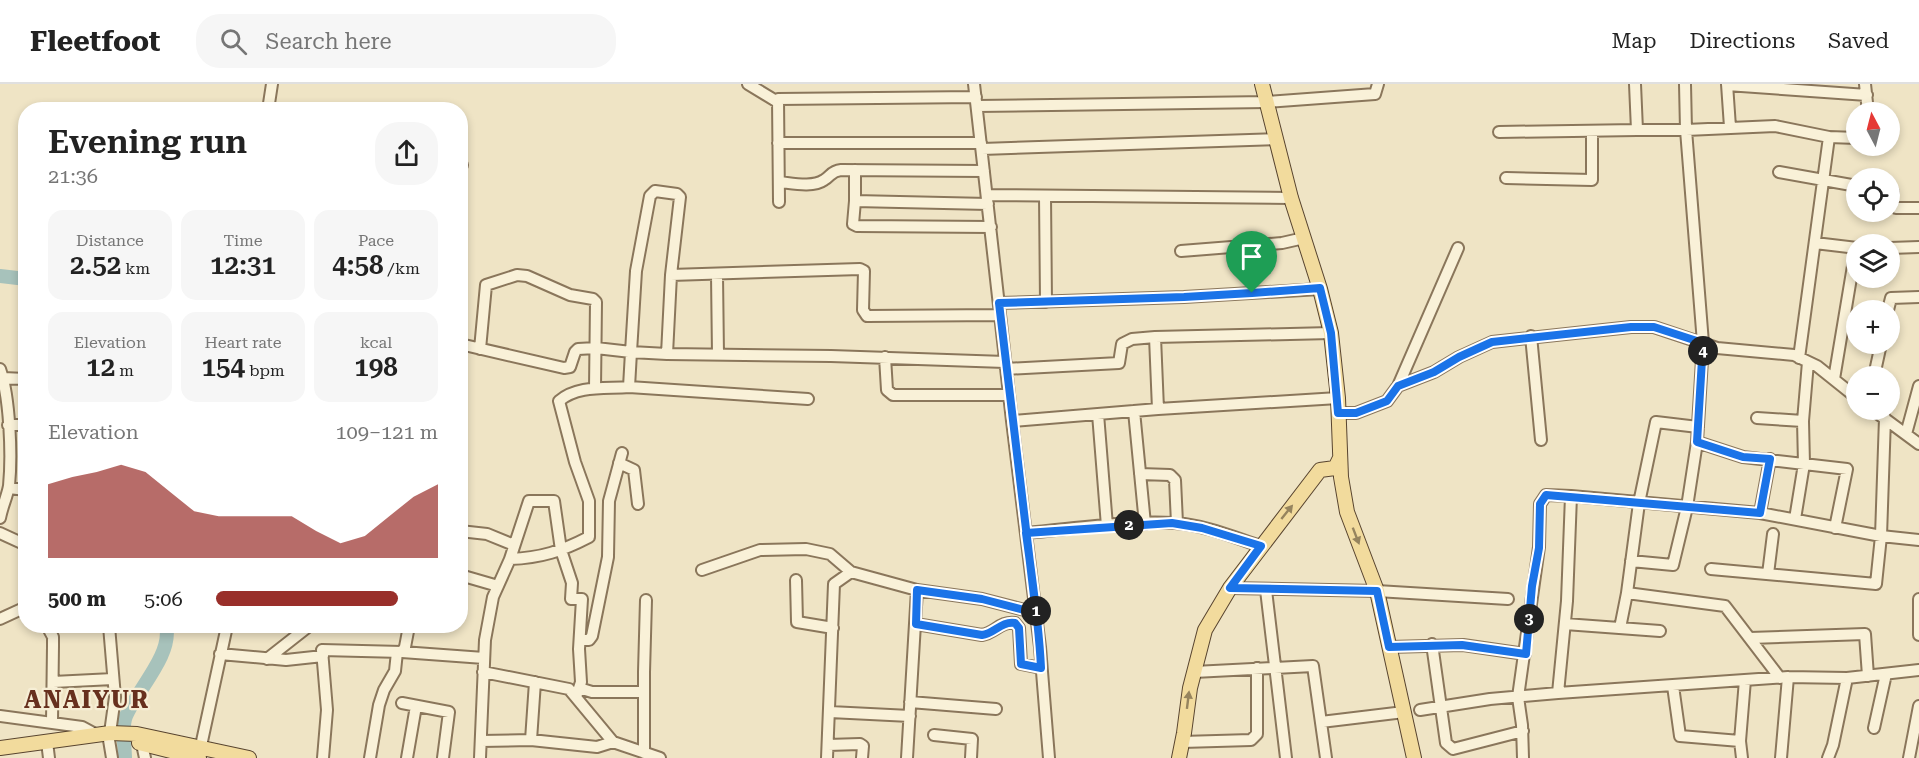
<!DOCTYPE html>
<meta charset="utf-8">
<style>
body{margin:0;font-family:"Roboto Serif",serif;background:#f6f6f6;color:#222;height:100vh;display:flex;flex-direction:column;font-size:22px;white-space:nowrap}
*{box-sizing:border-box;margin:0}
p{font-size:20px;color:#767676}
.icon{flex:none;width:33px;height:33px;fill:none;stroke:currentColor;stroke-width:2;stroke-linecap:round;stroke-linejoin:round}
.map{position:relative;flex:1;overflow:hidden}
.panel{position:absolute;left:18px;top:18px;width:450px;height:531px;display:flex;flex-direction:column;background:#fff;border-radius:24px;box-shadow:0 3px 9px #0003}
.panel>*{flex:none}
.needle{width:39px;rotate:353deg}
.fabs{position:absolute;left:1846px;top:18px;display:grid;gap:12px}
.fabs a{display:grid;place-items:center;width:54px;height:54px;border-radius:50%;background:#fff;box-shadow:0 3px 9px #0003;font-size:30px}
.pin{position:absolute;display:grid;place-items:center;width:51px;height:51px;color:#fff;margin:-62px -26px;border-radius:50% 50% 50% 0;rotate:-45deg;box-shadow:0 0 6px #0007}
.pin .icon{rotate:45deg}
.km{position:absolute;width:30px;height:30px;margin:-15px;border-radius:50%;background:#222;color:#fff;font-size:16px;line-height:30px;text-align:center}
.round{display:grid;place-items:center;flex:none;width:63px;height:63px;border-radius:24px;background:#f6f6f6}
.summary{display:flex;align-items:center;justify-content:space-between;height:102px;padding:0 30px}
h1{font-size:33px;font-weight:600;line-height:45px}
.figures{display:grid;grid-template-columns:repeat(3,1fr);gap:9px;height:102px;padding:6px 30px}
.figures div{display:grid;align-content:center;border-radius:15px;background:#f6f6f6;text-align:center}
.figures b{font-size:26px;font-weight:600}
.figures small{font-size:16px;font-weight:400}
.figures p{font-size:16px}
.chart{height:168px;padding:12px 30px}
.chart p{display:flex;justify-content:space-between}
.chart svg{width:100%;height:108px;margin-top:6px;fill:#992f2a;opacity:.7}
ul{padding:0 30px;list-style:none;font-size:20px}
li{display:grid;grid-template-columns:96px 72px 1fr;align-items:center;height:45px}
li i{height:15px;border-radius:8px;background:#992f2a}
header{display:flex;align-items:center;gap:36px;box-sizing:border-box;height:84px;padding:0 30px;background:#fff;border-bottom:2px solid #e0e0e0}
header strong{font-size:28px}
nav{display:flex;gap:33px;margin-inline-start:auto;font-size:21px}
.search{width:420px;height:54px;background:#f6f6f6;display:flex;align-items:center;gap:15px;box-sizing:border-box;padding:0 21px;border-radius:24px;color:#767676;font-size:22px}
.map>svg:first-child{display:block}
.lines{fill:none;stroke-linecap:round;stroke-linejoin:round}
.river{stroke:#a7c2bb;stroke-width:14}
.minor-casing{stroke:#8a765b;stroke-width:14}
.major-casing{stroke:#58442f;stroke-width:16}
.minor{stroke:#f9f1d8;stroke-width:10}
.major{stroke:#f2db9d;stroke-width:14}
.oneway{fill:#96845e}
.route-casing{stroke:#fff;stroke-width:12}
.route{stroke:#1a73e8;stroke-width:8}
.labels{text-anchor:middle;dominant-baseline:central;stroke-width:4.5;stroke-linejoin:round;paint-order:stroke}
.district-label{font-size:24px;font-weight:bold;letter-spacing:1.5px;fill:#67301e;stroke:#f6eed5}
</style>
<header>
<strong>Fleetfoot</strong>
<div class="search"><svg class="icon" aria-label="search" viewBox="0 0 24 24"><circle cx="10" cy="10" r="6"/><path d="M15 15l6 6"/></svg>Search here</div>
<nav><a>Map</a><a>Directions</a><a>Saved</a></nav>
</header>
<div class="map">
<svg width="1919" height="674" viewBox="0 0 1919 674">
<rect width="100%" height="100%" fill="#efe4c5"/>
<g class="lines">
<path class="river" d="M0,192L26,195
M125,674C125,662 121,644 126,632C137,606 173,570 166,542"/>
<g class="minor-casing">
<path id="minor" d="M748,0L776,17
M974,0L1012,337
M1635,0L1637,46H1686L1685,0
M1727,0L1730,43
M1865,0L1868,28
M1727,1L1867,11
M977,22L1267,18L1375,10L1378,0
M268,26L272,0
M1499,48L1637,46
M778,59H981
M982,65L1276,55
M460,81H462
M855,86V117L988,120
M1779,88L1857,102
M1506,94L1592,96V47
M779,98C791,99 813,104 824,96C831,92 831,87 841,86L984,87
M1890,108H1893
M987,111L1291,114
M1045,112L1046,218
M855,117L853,140L857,142L991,143
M779,118L778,15L976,13
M1896,124H1919
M1815,159L1857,164
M1890,164L1919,163
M1181,167L1282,159L1304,154
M671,191L860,185L864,187L863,226L867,232L1000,231
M717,191L718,271
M999,219L1184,213L1320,205
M1888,226L1891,214L1919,213
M1531,252L1541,356
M460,260L564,284L570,283L575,268L578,265L596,264L631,268L636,187L650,112L655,107L677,110L680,113L671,191L667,270
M480,265L486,201L517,191L527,192L570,211L593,215L596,218L595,304
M885,273L887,306L893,311H1009
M1799,274L1829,53L1857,54
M0,285C10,314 12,372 9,402C7,413 2,423 0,434
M1006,285L1119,279L1122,260L1132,255L1155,253
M1874,292L1881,260
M3,294L26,295
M1834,295L1856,164
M1398,302L1458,164
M629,303L808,315
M1158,325L1155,253L1331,249
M1873,326L1919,360
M1134,327L1145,440
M1338,329H1356L1387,317L1398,302L1434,288L1459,273L1492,258L1631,243H1654L1717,264L1794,271L1817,282L1857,314
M1098,330L1107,442
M1757,334L1803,337
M8,341H26
M1698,343L1656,338L1639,419L1627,509L1725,522L1780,594
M1906,350L1919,302
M1697,358L1743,373L1847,385L1835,444
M619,379L634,386L638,420
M1140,390L1170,391L1175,396L1177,439
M9,404L26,406
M1760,429L1770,375
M1795,435L1804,380L1803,337L1808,278
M460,447L487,450L514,461
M0,449L26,461
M1026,449C1073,445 1128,436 1175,439C1204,441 1233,453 1261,462
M510,475L529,417H554L561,466L572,499L571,515H582L579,565L581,598L576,613
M1631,477L1673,481L1687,423L1697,358L1703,259L1686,46L1775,42L1829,53
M1711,485L1876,500L1881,452L1885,334
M702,486L760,466L806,465L830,470L851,488L917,506L982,515L1036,529
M1768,490L1773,450
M460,491L498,502
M796,496L797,538L833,544
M1230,504L1377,507L1508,515
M1266,506L1286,674
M1919,515V551
M0,535L26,523
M916,540L982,551C995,549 1000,537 1015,539L1019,544L1021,580L1041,584
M1565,540L1660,547
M47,542L53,553V562L52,638
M109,542L115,613L109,656L112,674
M1620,544L1627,509
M1750,554L1865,550L1868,592
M580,556H589L592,552L608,473L609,417L622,369
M1432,560L1446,659L1453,665L1523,647
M1389,563L1463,561L1525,570
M402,568L405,563L409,542
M220,570L286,576L323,572
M267,575L309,542
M483,588L569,605L613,658L660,674
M1194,588L1313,582L1326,674
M53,598L113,595
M1673,602L1680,652L1740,657L1742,674
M579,604L592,608H644
M1558,609L1567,517L1571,412L1760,429L1881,452L1919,456
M910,618L996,625
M402,619L449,628L443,674
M1420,626L1490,615L1558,609L1788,593L1847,594L1919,586
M830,628L910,632
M0,632L82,643L95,650
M1321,638L1404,628
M1874,644L1886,590
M934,651L972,655L971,674
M531,656L535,598
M481,657L531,656L597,663L613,658
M1740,657L1745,596
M47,658L49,674
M1182,658L1251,656L1257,650V584
M142,660L145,674
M828,661L860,660L863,662L862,674
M644,669V588L646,516
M199,671L227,542
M323,674L327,626L322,566L402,568L484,574
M370,674L379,621L384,606L395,587L397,568
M407,674L416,622
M480,674L485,556L493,513L510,475C541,474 562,467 589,453V417L575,378L559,317C578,301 605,305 629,303L631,268L667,270L831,272L1005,278
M827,674L834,500L851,488
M907,674L917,506
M1049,674L1040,563L1012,337L1158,325L1338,314
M1523,674L1522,641L1518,613L1539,463L1540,420L1546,411L1571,412
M1781,674L1788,593
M1828,674L1833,661L1847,594
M1909,674L1919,622"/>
</g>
<g class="major-casing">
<path id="major" d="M1262,0L1291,114L1320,205L1331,249L1338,314L1341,393L1347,428L1377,507L1414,674
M139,659L199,674
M0,664L110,649L137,650L249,674
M1179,674L1184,649L1190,604L1205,546L1230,504L1320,386L1335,384L1340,374"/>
</g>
<use href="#minor" class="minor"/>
<use href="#major" class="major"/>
</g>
<defs><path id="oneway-solid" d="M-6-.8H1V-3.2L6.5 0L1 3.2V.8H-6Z" transform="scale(1.5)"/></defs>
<g class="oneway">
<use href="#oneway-solid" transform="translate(1287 428) rotate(-51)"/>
<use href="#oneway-solid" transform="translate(1356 452) rotate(69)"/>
<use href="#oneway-solid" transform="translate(1188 616) rotate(-83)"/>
</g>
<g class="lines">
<g class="route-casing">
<path id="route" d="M1252,209L1184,213L999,219L1036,529L982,515L917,506L916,540L982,551C995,549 1001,537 1015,539L1019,544L1021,580L1041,584C1039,539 1032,494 1026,449L1172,439L1202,444L1261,462L1230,504L1377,507L1389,563L1462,561L1526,570L1532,502L1539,464L1540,420L1546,411L1760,429L1770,375L1743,373L1697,358L1703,259L1654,243H1631L1492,258L1459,273L1434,288L1398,302L1387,317L1356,329H1338L1331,249L1320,204L1252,209"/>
</g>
<use href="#route" class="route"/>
</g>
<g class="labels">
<g class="district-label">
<text x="87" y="616">ANAIYUR</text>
</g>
</g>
</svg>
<div class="fabs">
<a><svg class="needle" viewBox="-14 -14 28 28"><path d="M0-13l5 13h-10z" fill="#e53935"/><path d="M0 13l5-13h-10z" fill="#767676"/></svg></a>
<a><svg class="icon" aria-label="locate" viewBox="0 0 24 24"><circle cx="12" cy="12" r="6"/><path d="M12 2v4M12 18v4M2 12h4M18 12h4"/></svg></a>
<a><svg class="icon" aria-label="layers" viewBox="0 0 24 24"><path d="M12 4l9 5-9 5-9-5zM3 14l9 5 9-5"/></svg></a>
<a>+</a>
<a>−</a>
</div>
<div class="pin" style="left:1252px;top:209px;background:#1e9e55"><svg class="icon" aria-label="arrive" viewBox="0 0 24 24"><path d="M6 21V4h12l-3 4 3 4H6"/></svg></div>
<b class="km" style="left:1036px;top:527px">1</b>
<b class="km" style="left:1129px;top:441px">2</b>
<b class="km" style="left:1529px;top:535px">3</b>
<b class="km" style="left:1703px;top:267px">4</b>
<section class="panel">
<div class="summary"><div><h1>Evening run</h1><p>21:36</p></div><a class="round"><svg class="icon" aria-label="share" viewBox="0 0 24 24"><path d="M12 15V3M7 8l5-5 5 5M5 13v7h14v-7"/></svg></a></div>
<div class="figures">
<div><p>Distance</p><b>2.52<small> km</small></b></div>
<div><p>Time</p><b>12:31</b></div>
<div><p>Pace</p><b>4:58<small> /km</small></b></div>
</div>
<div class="figures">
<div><p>Elevation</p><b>12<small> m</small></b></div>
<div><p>Heart rate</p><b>154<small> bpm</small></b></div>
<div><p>kcal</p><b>198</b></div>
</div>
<div class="chart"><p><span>Elevation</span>109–121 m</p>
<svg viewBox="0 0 160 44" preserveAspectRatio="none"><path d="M0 44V14L10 11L20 9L30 6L40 9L50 17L60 25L70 27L80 27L90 27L100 27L110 33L120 38L130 35L140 27L150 19L160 14V44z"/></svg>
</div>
<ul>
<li><b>500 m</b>5:06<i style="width:82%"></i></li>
</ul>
</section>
</div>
